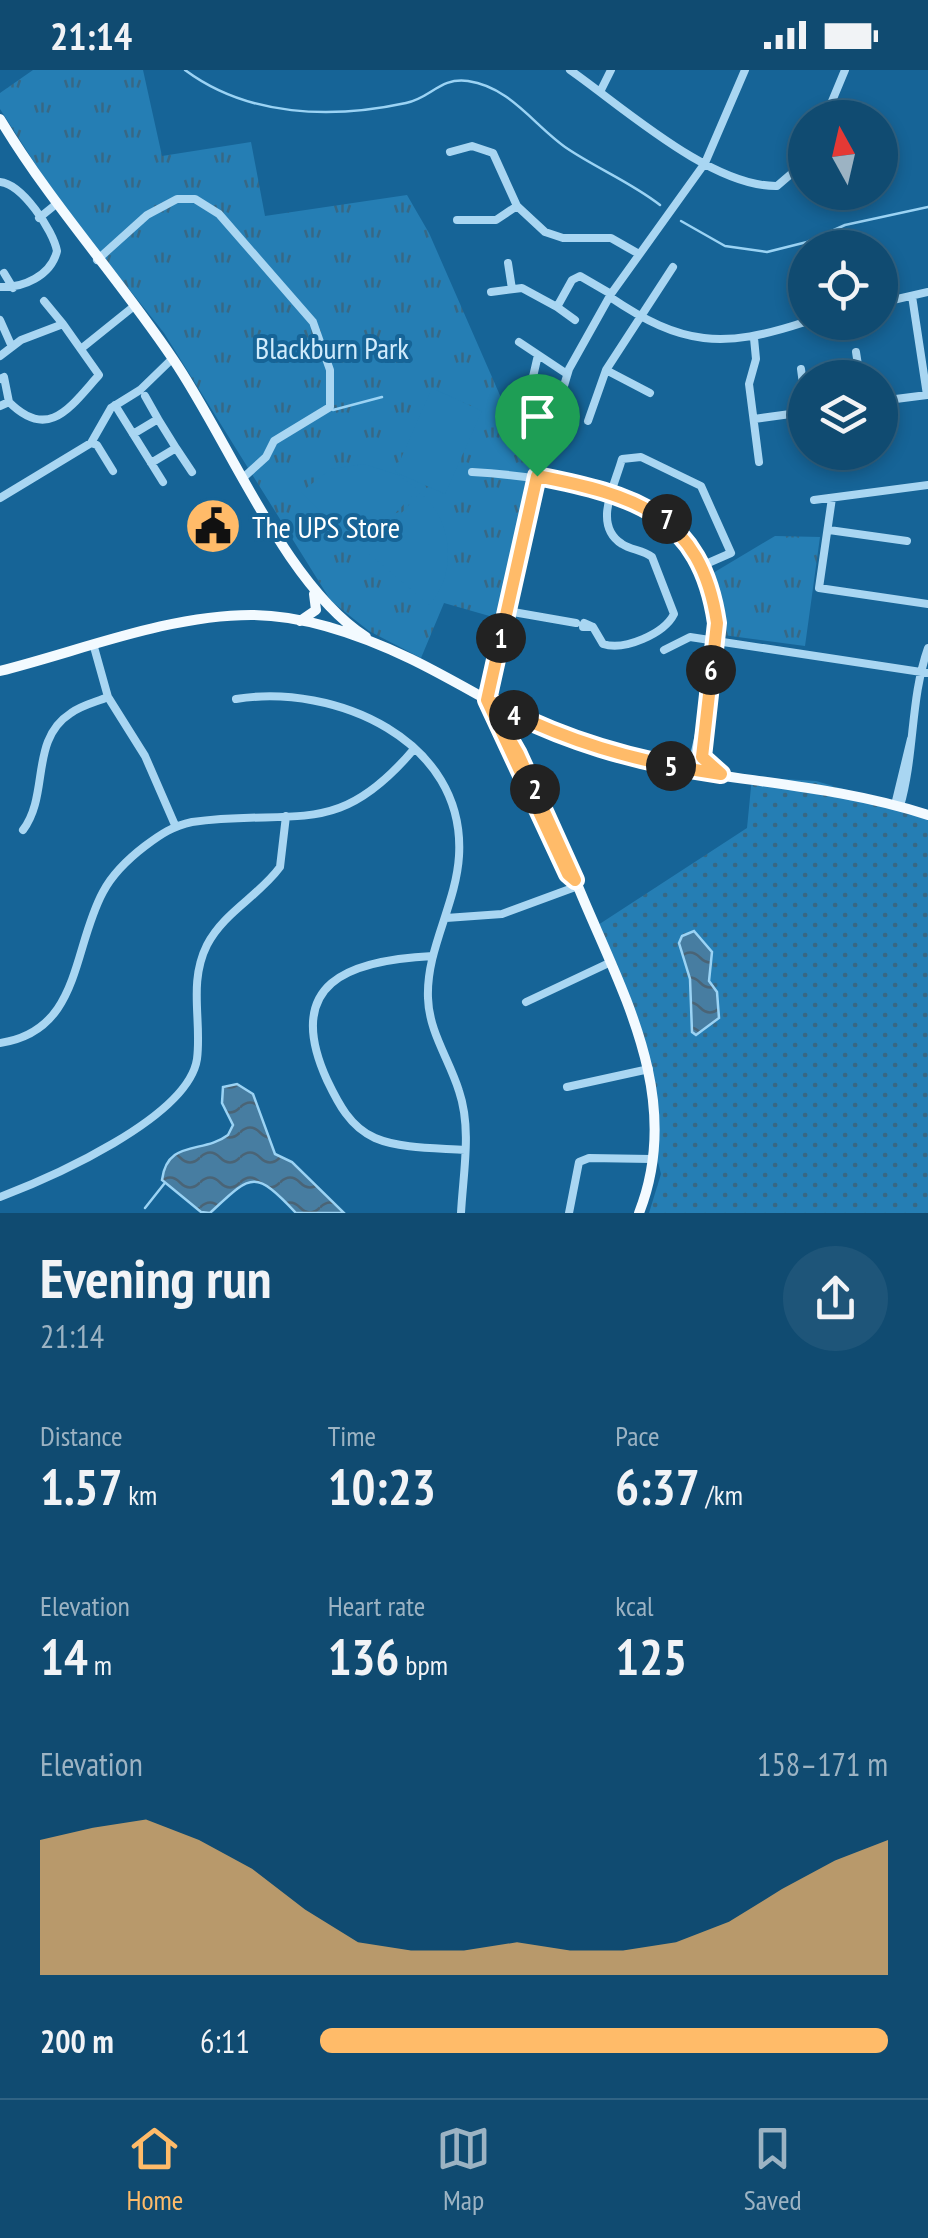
<!DOCTYPE html>
<meta charset="utf-8">
<style>
body{margin:0;font-family:"PT Sans Narrow",sans-serif;background:#1e5579;color:#f1f3f6;height:100vh;display:flex;flex-direction:column;font-size:38px;white-space:nowrap}
*{box-sizing:border-box;margin:0}
p{font-size:32px;color:#9cb3c3}
.icon{flex:none;width:55px;height:55px;fill:none;stroke:currentColor;stroke-width:2;stroke-linecap:round;stroke-linejoin:round}
.map{position:relative;height:1143px;overflow:hidden}
.sheet{display:flex;flex-direction:column;background:#104b71;flex:1}
.sheet>*{flex:none}
.needle{width:65px;rotate:352deg}
.tools{position:absolute;left:788px;top:30px;display:grid;gap:20px}
.tools a{display:grid;place-items:center;width:110px;height:110px;border-radius:50%;background:#104b71;box-shadow:0 5px 15px #0003,0 0 0 2px #306384;font-size:50px}
.pin{position:absolute;display:grid;place-items:center;width:85px;height:85px;color:#fff;margin:-102px -42px;border-radius:50% 50% 50% 0;rotate:-45deg;box-shadow:0 0 10px #0007}
.pin .icon{rotate:45deg}
.km{position:absolute;width:50px;height:50px;margin:-25px;border-radius:50%;background:#222;color:#fff;font-size:28px;line-height:50px;text-align:center}
.round{display:grid;place-items:center;flex:none;width:105px;height:105px;border-radius:52px;background:#1e5579}
.head{display:flex;align-items:center;justify-content:space-between;height:170px;padding:0 40px}
h1{font-size:55px;font-weight:700;line-height:75px}
.figures{display:grid;grid-template-columns:repeat(3,1fr);gap:15px;height:170px;padding:10px 40px}
.figures div{display:grid;align-content:center}
.figures b{font-size:50px;font-weight:700}
.figures small{font-size:28px;font-weight:400}
.figures p{font-size:28px}
.chart{height:280px;padding:20px 40px}
.chart p{display:flex;justify-content:space-between}
.chart svg{width:100%;height:180px;margin-top:10px;fill:#ffbb69;opacity:.7}
ul{padding:0 40px;list-style:none;font-size:32px}
li{display:grid;grid-template-columns:160px 120px 1fr;align-items:center;height:75px}
li i{height:25px;border-radius:12px;background:#ffbb69}
.status{display:flex;justify-content:space-between;align-items:center;height:70px;padding:0 50px;background:#104b71;direction:ltr}
.status svg{height:28px;fill:currentColor}
.menu{display:flex;justify-content:space-around;align-items:center;height:140px;border-top:2px solid #306384;background:#104b71;font-size:28px;color:#9cb3c3}
.menu a{display:grid;justify-items:center;gap:5px}
.menu .current{color:#ffbb69}
.map>svg:first-child{display:block}
.grass{fill:url(#grass-dots)}
.park{fill:url(#park-tufts)}
.garden{fill:#257eb4}
.water{fill:url(#water-waves);stroke:#9bd3f4;stroke-width:2.5}
.lines{fill:none;stroke-linecap:round;stroke-linejoin:round}
.stream{stroke:#9bd3f4;stroke-width:2.5}
.minor{stroke:#a9d6f2;stroke-width:8}
.major{stroke:#f3faff;stroke-width:10}
.route-casing{stroke:#fff;stroke-width:20}
.route{stroke:#ffbb69;stroke-width:12}
.labels{text-anchor:middle;dominant-baseline:central;stroke-width:8;stroke-linejoin:round;paint-order:stroke}
.park-label{font-size:30px;fill:#d0ebfc;stroke:#166497}
.poi-label{font-size:30px;fill:#fff;stroke:#166497;text-anchor:start}
</style>
<div class="status"><b>21:14</b><svg viewBox="0 0 49 12"><path d="M0 12V9h3v3zM5 12V6h3v6zM10 12V3h3v9zM15 12V0h3v12zM26 1h20v11H26zM47 4h2v5h-2z"/></svg></div>
<div class="map">
<svg width="928" height="1143" viewBox="0 0 928 1143">
<defs>
<pattern id="grass-dots" width="8" height="8" patternUnits="userSpaceOnUse" patternTransform="scale(2.5)"><rect width="8" height="8" fill="#257eb4"/><path d="M2 2h.1M6 6h.1" fill="none" stroke="#376885" stroke-width="1.8" stroke-linecap="round"/></pattern>
<pattern id="park-tufts" width="24" height="20" patternUnits="userSpaceOnUse" patternTransform="scale(2.5)"><rect width="24" height="20" fill="#257eb4"/><path d="M3 7l-1-3M5 7V3M7 7l1-3M15 17l-1-3M17 17v-4M19 17l1-3" fill="none" stroke="#376885"/></pattern>
<pattern id="water-waves" width="16" height="10" patternUnits="userSpaceOnUse" patternTransform="scale(2.5)"><rect width="16" height="10" fill="#477da1"/><path d="M0 5q4-4 8 0t8 0" fill="none" stroke="#4a6476"/></pattern>
</defs>
<rect width="100%" height="100%" fill="#166497"/>
<path class="grass" d="M752,707L816,711L928,744V1143H649L661,1104L655,1080L652,1009L598,855L747,758Z"/>
<path class="park" d="M33,0H143L162,86L251,72L265,146L407,125L429,163L520,371L542,378L500,549L444,533L421,588L369,561L331,531L164,263L59,131L0,39V23Z
M775,466L820,467L805,576L723,565V547L708,506Z"/>
<path class="garden" d="M432,318L482,341L445,424L395,402Z
M364,394L398,405L418,420L363,476L356,477L301,422L331,399Z
M420,423C453,449 458,504 429,535L369,484V478Z"/>
<path class="water" d="M694,861L712,882L709,911L717,922L719,948L696,965L692,962L690,909L679,873L682,866Z
M237,1014L253,1024L275,1084L292,1092L344,1143H296C254,1098 251,1105 210,1143L201,1142L162,1110C167,1069 203,1084 228,1065L233,1055L222,1033L223,1017Z"/>
<g class="lines">
<path class="stream" d="M185,0C248,47 332,49 406,33C431,28 440,7 468,11C511,17 535,57 568,79C598,99 632,113 660,135
M681,151L725,176L767,182L807,172L845,155L928,137
M333,340L382,327
M145,1138L164,1114"/>
<path class="minor" d="M570,0C623,37 711,117 777,116L805,92
M600,22L611,0
M825,48L845,0
M450,82L472,76L493,83L517,136L545,162L563,168H611L639,184
M0,112C22,114 53,160 57,181C51,206 23,218 0,217
M39,148L55,135
M457,150H496L517,136
M97,190L147,145L177,129H195L219,144L313,252L330,300V337L274,371L266,387L244,407
M508,193L512,219
M4,203L13,218
M491,222L522,218L557,237L572,210L580,206L611,224
M610,227C682,276 723,279 805,252
M44,231L63,254
M880,233L928,222
M557,237L575,250
M0,250L12,277
M754,268L756,289L749,314L759,392
M519,272L567,304
M82,278L133,237
M856,282L860,308
M0,286L21,270L63,254L99,305C71,336 49,372 9,332L0,336
M801,299L805,329
M606,300L650,323
M0,309L4,307L9,332
M145,326L158,349
M880,331L927,325L912,226
M527,333L538,285
M115,335L163,412
M754,349L805,342
M588,351L606,300L673,197
M133,364L158,349L176,378
M91,373L97,375L113,401
M812,382L813,387
M151,393L176,378L192,402
M472,402C523,405 635,418 673,454C697,477 712,521 717,553L700,701
M0,428L91,373L111,338L140,320L173,288
M832,428L819,518L928,534
M814,430L928,415
M829,460L907,471
M507,541L576,553
M583,557H593L584,553
M593,557L603,574C624,581 664,564 674,544L652,487C643,480 631,480 622,474C592,455 615,415 622,389L641,387L701,416L731,483L699,497
M94,577L108,627L145,686L175,755
M664,580L690,567L928,603
M236,629C335,613 466,670 459,786C456,835 426,879 428,928C429,962 449,989 459,1021C472,1059 463,1104 461,1143
M487,630L537,406L569,299L611,224L705,93L745,0
M691,700L706,632
M895,735L911,669
M900,736C915,684 910,629 928,578
M23,760C50,724 29,670 71,643C82,635 96,632 108,627
M446,848L502,844L578,816
M433,886C348,890 283,913 327,1010C338,1033 350,1057 375,1068C401,1079 437,1078 465,1080
M526,932L611,892
M0,973C81,961 72,879 103,822C113,803 128,789 145,776C161,764 173,756 192,752C298,738 337,770 414,679
M567,1017L649,999
M0,1127C50,1108 188,1048 197,989C202,951 188,913 207,875C224,842 259,826 280,797L286,746
M569,1143L579,1092L589,1088L651,1089"/>
<path class="major" d="M0,49C51,134 118,207 173,289C229,371 285,515 366,567
M300,551L316,540L314,524
M0,601C80,581 168,545 251,545C305,545 363,566 411,589C477,621 537,664 609,684C714,712 824,711 928,745
M501,656C535,700 556,763 577,814C620,919 685,1027 639,1143"/>
</g>
<g class="lines">
<g class="route-casing">
<path id="route" d="M537,406L487,630L518,684L575,810L568,804L487,630C563,671 636,692 721,704L702,687L717,553C701,444 634,425 537,406"/>
</g>
<use href="#route" class="route"/>
</g>
<defs>
<g id="civic-disc" transform="scale(2.875)"><circle r="9.5" fill="#ffbb69" stroke="#166497"/><path d="M-.6-6.5H3V-4.5H.6V-3L4-1V1h2V6H-6V1h2V-1L-.6-3ZM-1.2 2.5V6h2.4V2.5Z" fill="#111"/></g>
</defs>
<g fill-rule="evenodd">
<use href="#civic-disc" x="213" y="456"/>
</g>
<g class="labels">
<g class="park-label">
<text x="332" y="277">Blackburn Park</text>
</g>
<g class="poi-label">
<text x="252" y="456">The UPS Store</text>
</g>
</g>
</svg>
<div class="tools">
<a><svg class="needle" viewBox="-14 -14 28 28"><path d="M0-13l5 13h-10z" fill="#e53935"/><path d="M0 13l5-13h-10z" fill="#9cb3c3"/></svg></a>
<a><svg class="icon" aria-label="locate" viewBox="0 0 24 24"><circle cx="12" cy="12" r="6"/><path d="M12 2v4M12 18v4M2 12h4M18 12h4"/></svg></a>
<a><svg class="icon" aria-label="layers" viewBox="0 0 24 24"><path d="M12 4l9 5-9 5-9-5zM3 14l9 5 9-5"/></svg></a>
</div>
<div class="pin" style="left:537px;top:406px;background:#1e9e55"><svg class="icon" aria-label="arrive" viewBox="0 0 24 24"><path d="M6 21V4h12l-3 4 3 4H6"/></svg></div>
<b class="km" style="left:501px;top:568px">1</b>
<b class="km" style="left:535px;top:719px">2</b>
<b class="km" style="left:514px;top:645px">4</b>
<b class="km" style="left:671px;top:696px">5</b>
<b class="km" style="left:711px;top:600px">6</b>
<b class="km" style="left:667px;top:449px">7</b>
</div>
<section class="sheet">
<div class="head"><div><h1>Evening run</h1><p>21:14</p></div><a class="round"><svg class="icon" aria-label="share" viewBox="0 0 24 24"><path d="M12 15V3M7 8l5-5 5 5M5 13v7h14v-7"/></svg></a></div>
<div class="figures">
<div><p>Distance</p><b>1.57<small> km</small></b></div>
<div><p>Time</p><b>10:23</b></div>
<div><p>Pace</p><b>6:37<small> /km</small></b></div>
</div>
<div class="figures">
<div><p>Elevation</p><b>14<small> m</small></b></div>
<div><p>Heart rate</p><b>136<small> bpm</small></b></div>
<div><p>kcal</p><b>125</b></div>
</div>
<div class="chart"><p><span>Elevation</span>158–171 m</p>
<svg viewBox="0 0 160 44" preserveAspectRatio="none"><path d="M0 44V11L10 8L20 6L30 11L40 18L50 28L60 36L70 38L80 38L90 36L100 38L110 38L120 36L130 31L140 23L150 16L160 11V44z"/></svg>
</div>
<ul>
<li><b>200 m</b>6:11<i style="width:100%"></i></li>
</ul>
</section>
<nav class="menu">
<a class="current"><svg class="icon" aria-label="home" viewBox="0 0 24 24"><path d="M3 11l9-7 9 7M6 9v11h12V9"/></svg>Home</a>
<a><svg class="icon" aria-label="map" viewBox="0 0 24 24"><path d="M3 6l6-2 6 2 6-2v14l-6 2-6-2-6 2zM9 4v14M15 6v14"/></svg>Map</a>
<a><svg class="icon" aria-label="saved" viewBox="0 0 24 24"><path d="M7 4h10v16l-5-4-5 4z"/></svg>Saved</a>
</nav>
